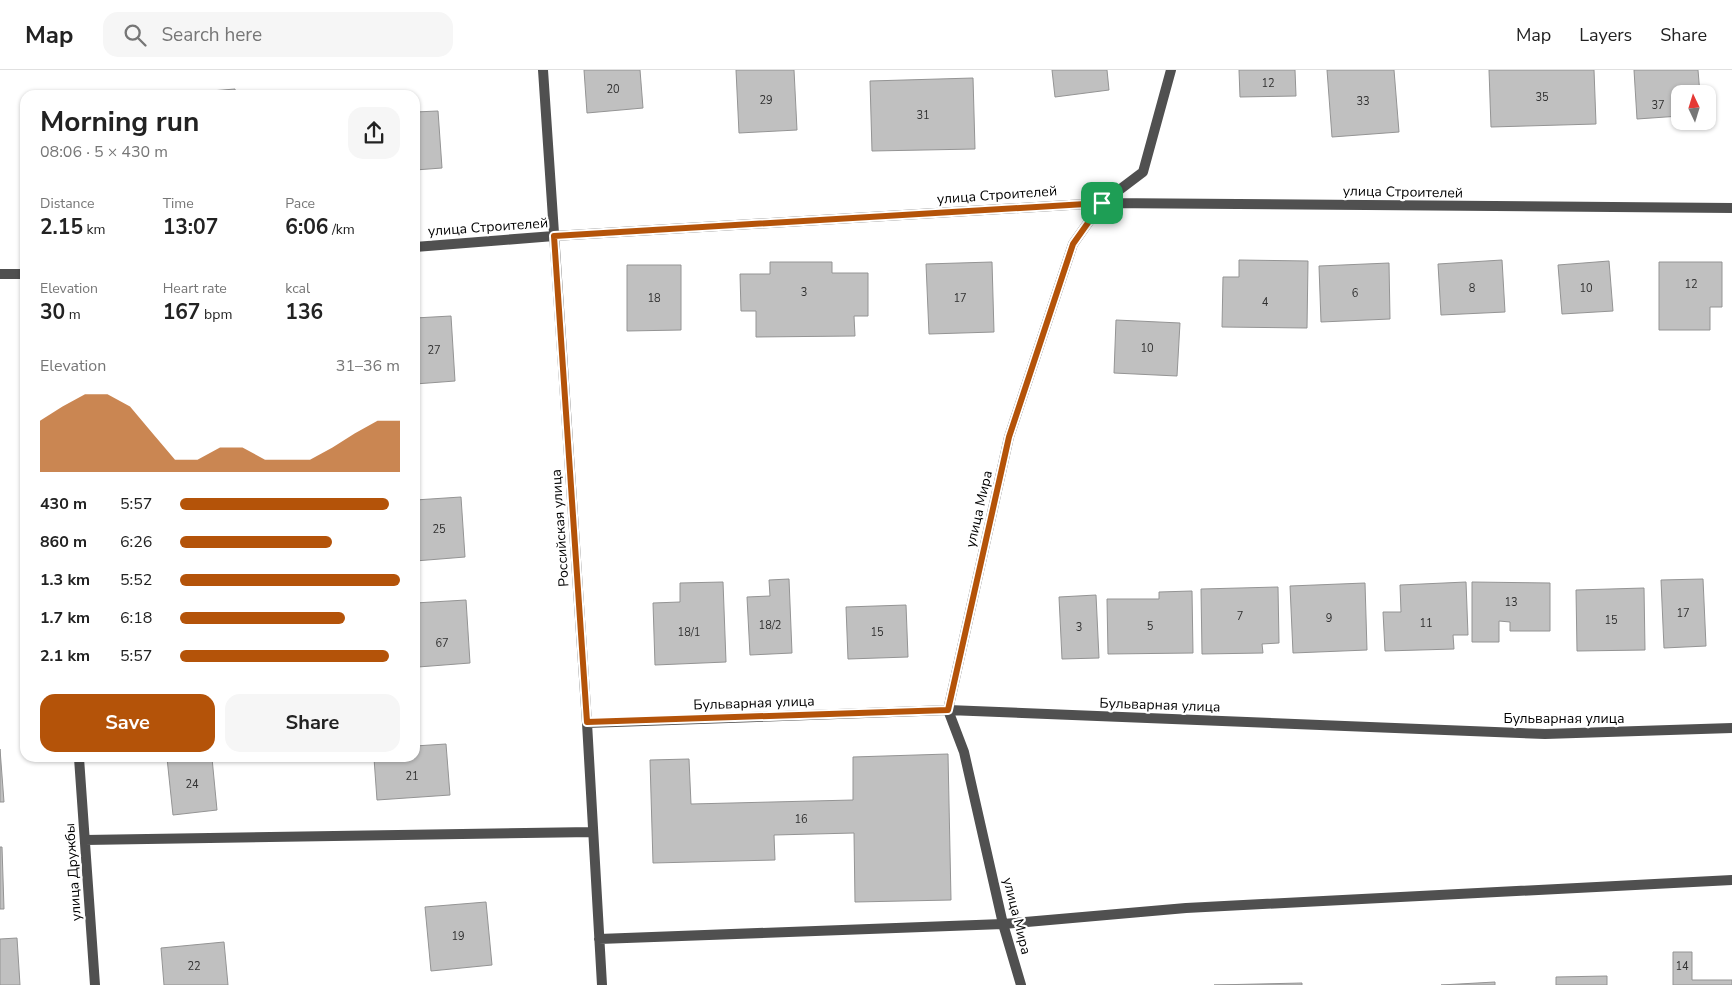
<!DOCTYPE html>
<meta charset="utf-8">
<style>
body{margin:0;font-family:"Nunito Sans",sans-serif;background:#f6f6f6;color:#222;height:100vh;display:flex;flex-direction:column;font-size:19px;white-space:nowrap}
*{box-sizing:border-box;margin:0}
p{font-size:16px;color:#767676}
.icon{flex:none;width:28px;height:28px;fill:none;stroke:currentColor;stroke-width:2;stroke-linecap:round;stroke-linejoin:round}
.map{position:relative;flex:1;overflow:hidden}
.drawer{position:absolute;left:20px;top:20px;width:400px;height:672px;display:flex;flex-direction:column;background:#fff;border-radius:15px;box-shadow:0 1px 4px #0004}
.drawer>*{flex:none}
.needle{width:32px;rotate:356deg}
.tools{position:absolute;left:1671px;top:15px;display:grid;gap:10px}
.tools a{display:grid;place-items:center;width:45px;height:45px;border-radius:10px;background:#fff;box-shadow:0 1px 4px #0004;font-size:25px}
.pin{position:absolute;display:grid;place-items:center;width:42px;height:42px;color:#fff;margin:-21px;border-radius:10px;box-shadow:0 2px 8px #0006}
.round{display:grid;place-items:center;flex:none;width:52px;height:52px;border-radius:15px;background:#f6f6f6}
.overview{display:flex;align-items:center;justify-content:space-between;height:85px;padding:0 20px}
h1{font-size:28px;font-weight:700;line-height:38px}
.metrics{display:grid;grid-template-columns:repeat(3,1fr);gap:8px;height:85px;padding:5px 20px}
.metrics div{display:grid;align-content:center}
.metrics b{font-size:21px;font-weight:700}
.metrics small{font-size:14px;font-weight:400}
.metrics p{font-size:14px}
.chart{height:140px;padding:10px 20px}
.chart p{display:flex;justify-content:space-between}
.chart svg{width:100%;height:90px;margin-top:5px;fill:#b45309;opacity:.7}
.primary-button{display:flex;gap:10px;margin-top:auto;padding:10px 20px}
.primary-button a{flex:1;height:58px;border-radius:15px;background:#b45309;color:#fff;font-size:20px;font-weight:700;line-height:58px;text-align:center}
.primary-button a+a{background:#f6f6f6;color:#222}
ul{padding:0 20px;list-style:none;font-size:16px}
li{display:grid;grid-template-columns:80px 60px 1fr;align-items:center;height:38px}
li i{height:12px;border-radius:6px;background:#b45309}
header{display:flex;align-items:center;gap:30px;box-sizing:border-box;height:70px;padding:0 25px;background:#fff;border-bottom:1px solid #e0e0e0}
header strong{font-size:24px}
nav{display:flex;gap:28px;margin-inline-start:auto;font-size:18px}
.search{width:350px;height:45px;background:#f6f6f6;display:flex;align-items:center;gap:12px;box-sizing:border-box;padding:0 18px;border-radius:15px;color:#767676;font-size:19px}
.map>svg:first-child{display:block}
.building{fill:#c0c0c0;stroke:#949494}
.lines{fill:none;stroke-linecap:round;stroke-linejoin:round}
.street{stroke:#505050;stroke-width:10}
.route-casing{stroke:#fff;stroke-width:10}
.route{stroke:#b45309;stroke-width:6}
.labels{text-anchor:middle;dominant-baseline:central;stroke-width:4.5;stroke-linejoin:round;paint-order:stroke}
.number-label{font-size:11px;fill:#303030}
.street-label{font-size:14px;fill:#000;stroke:#fff}
</style>
<header>
<strong>Map</strong>
<div class="search"><svg class="icon" aria-label="search" viewBox="0 0 24 24"><circle cx="10" cy="10" r="6"/><path d="M15 15l6 6"/></svg>Search here</div>
<nav><a>Map</a><a>Layers</a><a>Share</a></nav>
</header>
<div class="map">
<svg width="1732" height="915" viewBox="0 0 1732 915">
<rect width="100%" height="100%" fill="#fff"/>
<path class="building" d="M584,0H640L643,38L587,43Z
M736,0H794L797,60L739,63Z
M1052,0H1107L1109,20L1055,27Z
M1239,0H1295L1296,26L1240,27Z
M1327,0H1394L1399,62L1332,67Z
M1489,0H1594L1596,54L1491,57Z
M1634,0H1698L1700,24H1680V46L1637,49Z
M973,8L975,79L872,81L870,11Z
M235,19L236,25H200L199,22Z
M438,41L442,98L415,100V42Z
M1239,190L1308,191L1307,258L1222,257L1223,207H1239Z
M1502,190L1505,242L1441,245L1438,194Z
M1609,191L1613,241L1562,244L1558,195Z
M770,192H832V203H868V246H854L855,266L756,267V241H741L740,204H770Z
M992,192L994,262L929,264L926,194Z
M1659,192H1722V237H1710V260H1659Z
M1389,193L1390,249L1321,252L1319,196Z
M627,195H681V260L627,261Z
M451,246L455,311L415,314V248Z
M1116,250L1180,253L1177,306L1114,303Z
M461,427L465,487L415,491V430Z
M789,509L792,583L750,585L747,527L770,526L769,510Z
M1703,509L1706,576L1664,578L1661,510Z
M723,512L726,592L655,595L653,533L680,532V513Z
M1466,512L1468,565H1453L1454,579L1385,581L1383,542H1401L1400,515Z
M1472,512L1550,513V561H1510V552L1499,551V572H1472Z
M1365,513L1367,580L1293,583L1290,516Z
M1278,517L1279,573L1262,574L1263,583L1202,584L1201,519Z
M1644,518L1645,580L1577,581L1576,520Z
M1192,521L1193,583L1108,584L1107,529H1159V522Z
M1096,525L1099,588L1062,589L1059,527Z
M466,530L470,593L418,597L415,533Z
M906,535L908,587L848,589L846,537Z
M446,674L450,725L377,730L374,688H415V676Z
M0,679L4,732H0Z
M948,684L951,830L855,832L854,763L774,765L775,790L653,793L650,690L689,689L691,734L853,730V687Z
M167,688H212L217,740L173,745Z
M0,777H2L4,839H0Z
M486,832L492,895L431,901L425,837Z
M17,868L20,915H0V869Z
M224,872L228,915H164L161,878Z
M1673,882H1692V910H1732V915H1673Z
M1607,906V915H1556V907Z
M1495,912V915H1441Z
M1302,913V915H1214Z"/>
<g class="lines">
<path class="street" d="M543,0L587,653L602,915
M415,177L554,166L1102,133L1732,138
M0,204H25
M587,653L948,640L1545,664L1732,658
M79,688L95,915
M85,770L593,762
M599,869L1003,854L1186,838L1732,810
M1021,915L1003,854L964,682L948,640L1009,367L1073,174L1102,133L1143,102L1171,0"/>
</g>
<g class="lines">
<g class="route-casing">
<path id="route" d="M1102,133L1073,174L1009,367L948,640L587,652L554,166Z"/>
</g>
<use href="#route" class="route"/>
</g>
<g class="labels">
<g class="number-label">
<text x="1268" y="13">12</text>
<text x="613" y="19">20</text>
<text x="1542" y="27">35</text>
<text x="766" y="30">29</text>
<text x="1363" y="31">33</text>
<text x="1658" y="35">37</text>
<text x="923" y="45">31</text>
<text x="1691" y="214">12</text>
<text x="1472" y="218">8</text>
<text x="1586" y="218">10</text>
<text x="804" y="222">3</text>
<text x="1355" y="223">6</text>
<text x="654" y="228">18</text>
<text x="960" y="228">17</text>
<text x="1265" y="232">4</text>
<text x="1147" y="278">10</text>
<text x="434" y="280">27</text>
<text x="439" y="459">25</text>
<text x="1511" y="532">13</text>
<text x="1683" y="543">17</text>
<text x="1240" y="546">7</text>
<text x="1329" y="548">9</text>
<text x="1611" y="550">15</text>
<text x="1426" y="553">11</text>
<text x="770" y="555">18/2</text>
<text x="1150" y="556">5</text>
<text x="1079" y="557">3</text>
<text x="689" y="562">18/1</text>
<text x="877" y="562">15</text>
<text x="442" y="573">67</text>
<text x="412" y="706">21</text>
<text x="192" y="714">24</text>
<text x="801" y="749">16</text>
<text x="458" y="866">19</text>
<text x="194" y="896">22</text>
<text x="1682" y="896">14</text>
</g>
<g class="street-label">
<text transform="translate(1403 122) rotate(1)">улица Строителей</text>
<text transform="translate(997 125) rotate(-4)">улица Строителей</text>
<text transform="translate(488 157) rotate(-4)">улица Строителей</text>
<text transform="translate(979 439) rotate(-77)">улица Мира</text>
<text transform="translate(560 458) rotate(-94)">Российская улица</text>
<text transform="translate(754 633) rotate(-2)">Бульварная улица</text>
<text transform="translate(1160 635) rotate(2)">Бульварная улица</text>
<text x="1564" y="648">Бульварная улица</text>
<text transform="translate(73 802) rotate(-94)">улица Дружбы</text>
<text transform="translate(1017 846) rotate(76)">улица Мира</text>
</g>
</g>
</svg>
<div class="tools">
<a><svg class="needle" viewBox="-14 -14 28 28"><path d="M0-13l5 13h-10z" fill="#e53935"/><path d="M0 13l5-13h-10z" fill="#767676"/></svg></a>
</div>
<div class="pin" style="left:1102px;top:133px;background:#1e9e55"><svg class="icon" aria-label="arrive" viewBox="0 0 24 24"><path d="M6 21V4h12l-3 4 3 4H6"/></svg></div>
<section class="drawer">
<div class="overview"><div><h1>Morning run</h1><p>08:06 · 5 × 430 m</p></div><a class="round"><svg class="icon" aria-label="share" viewBox="0 0 24 24"><path d="M12 15V3M7 8l5-5 5 5M5 13v7h14v-7"/></svg></a></div>
<div class="metrics">
<div><p>Distance</p><b>2.15<small> km</small></b></div>
<div><p>Time</p><b>13:07</b></div>
<div><p>Pace</p><b>6:06<small> /km</small></b></div>
</div>
<div class="metrics">
<div><p>Elevation</p><b>30<small> m</small></b></div>
<div><p>Heart rate</p><b>167<small> bpm</small></b></div>
<div><p>kcal</p><b>136</b></div>
</div>
<div class="chart"><p><span>Elevation</span>31–36 m</p>
<svg viewBox="0 0 160 44" preserveAspectRatio="none"><path d="M0 44V19L10 12L20 6L30 6L40 12L50 25L60 38L70 38L80 32L90 32L100 38L110 38L120 38L130 32L140 25L150 19L160 19V44z"/></svg>
</div>
<ul>
<li><b>430 m</b>5:57<i style="width:95%"></i></li>
<li><b>860 m</b>6:26<i style="width:69%"></i></li>
<li><b>1.3 km</b>5:52<i style="width:100%"></i></li>
<li><b>1.7 km</b>6:18<i style="width:75%"></i></li>
<li><b>2.1 km</b>5:57<i style="width:95%"></i></li>
</ul>
<div class="primary-button"><a>Save</a><a>Share</a></div>
</section>
</div>
